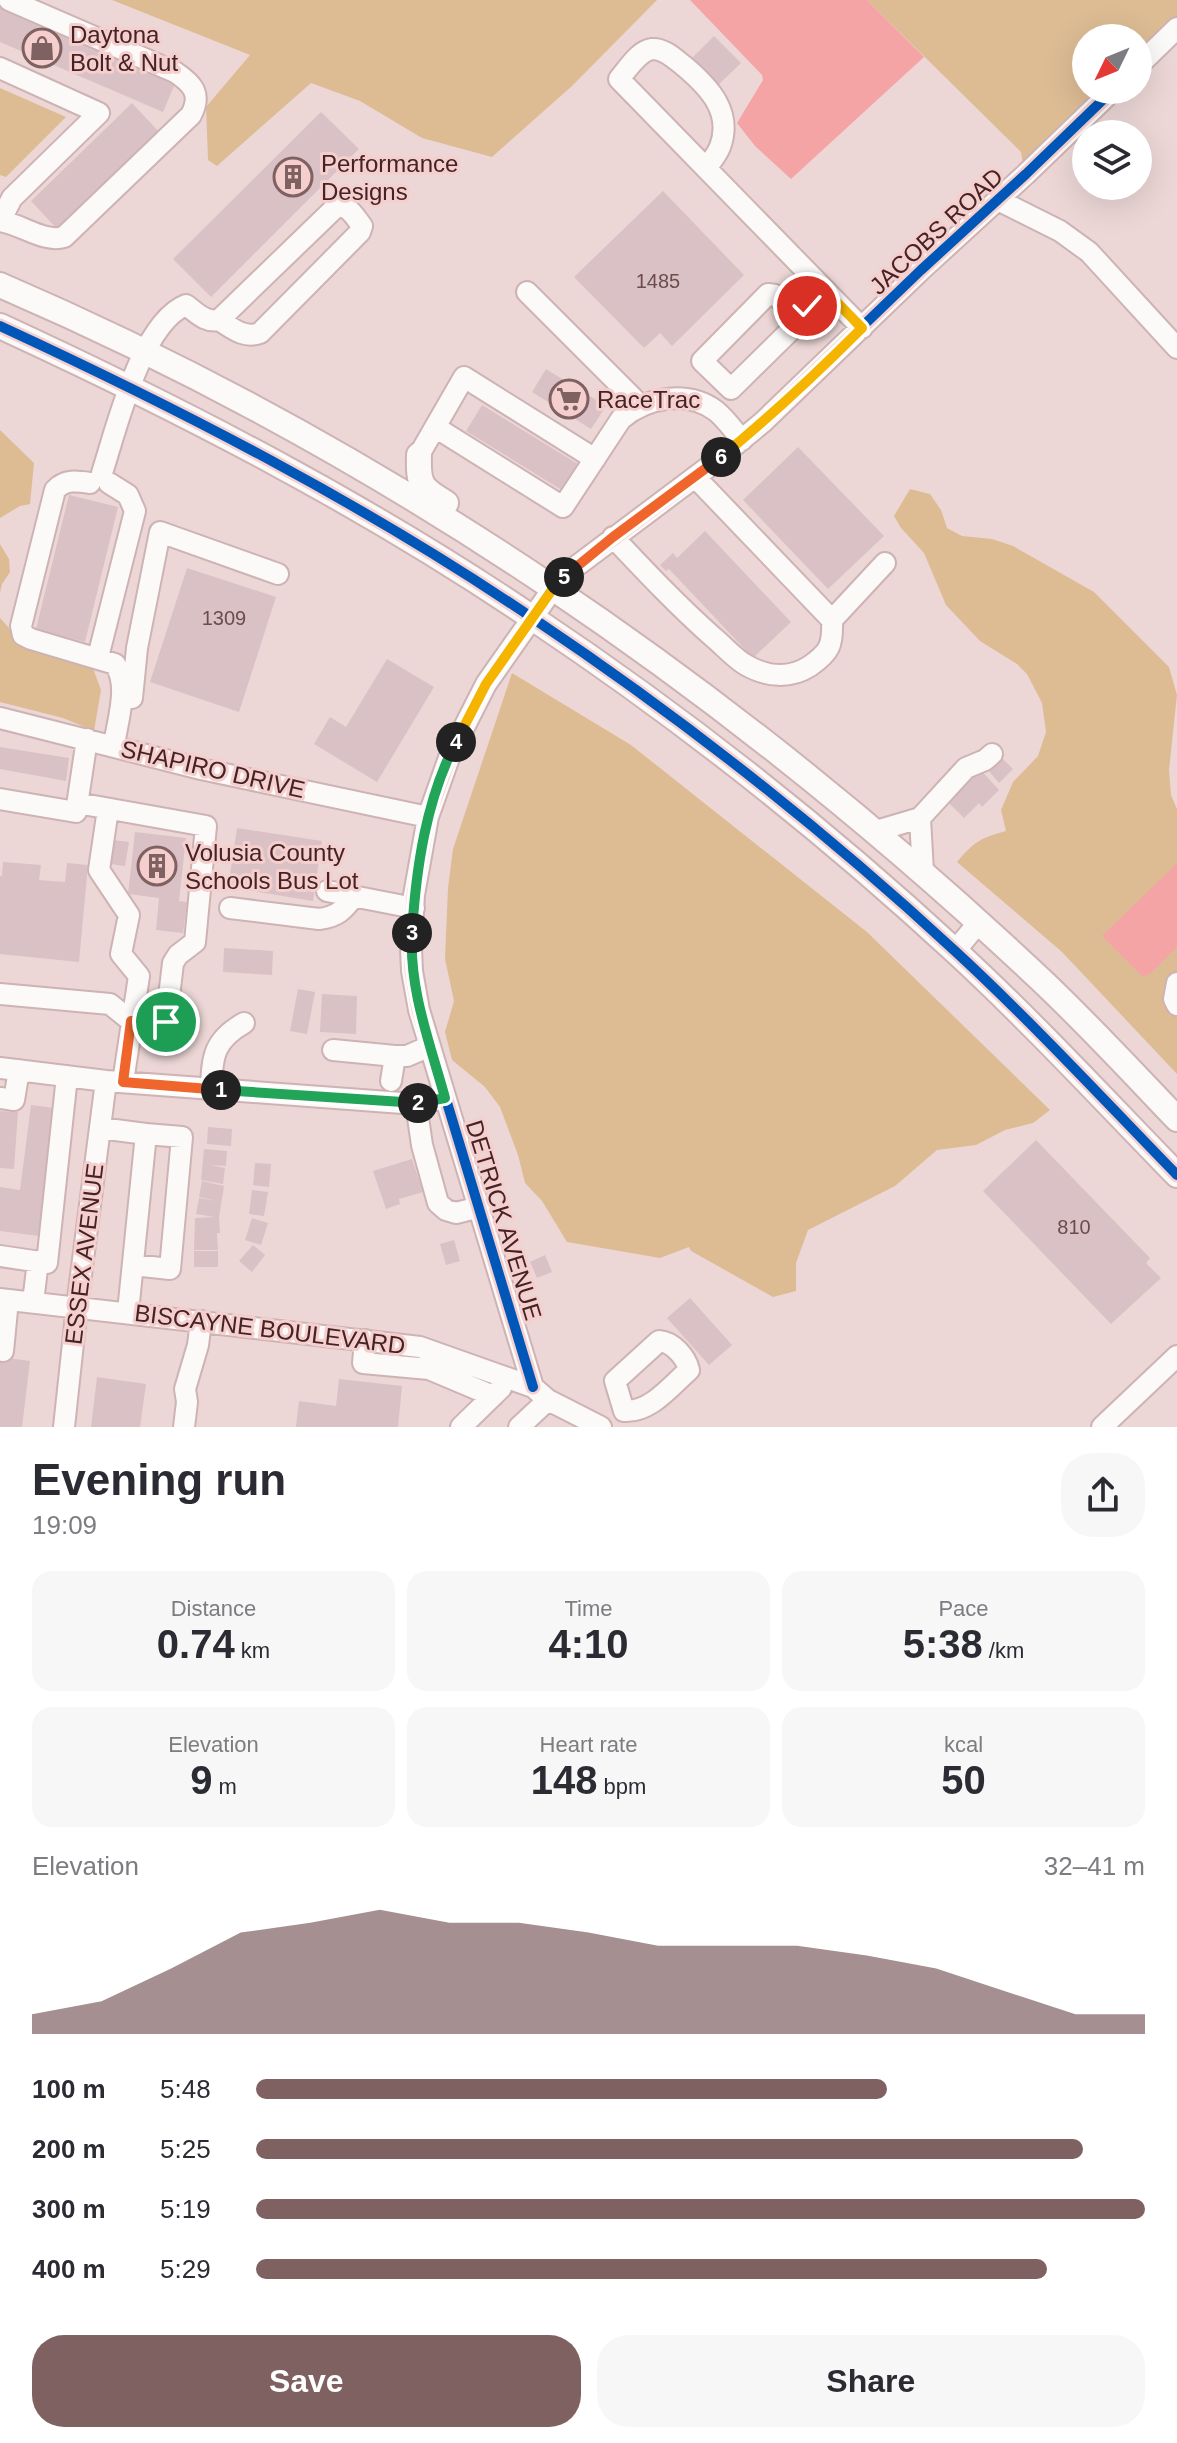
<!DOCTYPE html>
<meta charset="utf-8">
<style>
body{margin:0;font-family:Arial,sans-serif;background:#f7f7f7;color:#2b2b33;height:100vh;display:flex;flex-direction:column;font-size:30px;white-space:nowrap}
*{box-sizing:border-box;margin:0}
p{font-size:26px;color:#7c7c81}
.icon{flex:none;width:44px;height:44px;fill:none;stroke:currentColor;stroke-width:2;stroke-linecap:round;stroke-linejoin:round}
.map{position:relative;height:1427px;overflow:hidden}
.panel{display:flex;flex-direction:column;background:#fff;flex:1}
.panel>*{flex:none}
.needle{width:52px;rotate:227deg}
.tools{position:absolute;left:1072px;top:24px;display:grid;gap:16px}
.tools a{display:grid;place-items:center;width:80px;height:80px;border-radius:50%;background:#fff;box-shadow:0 8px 32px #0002;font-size:40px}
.pin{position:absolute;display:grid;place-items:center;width:68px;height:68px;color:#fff;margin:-34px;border:4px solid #fff;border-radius:50%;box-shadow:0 2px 8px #0007}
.km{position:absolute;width:40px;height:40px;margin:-20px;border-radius:50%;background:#222;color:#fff;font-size:22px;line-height:40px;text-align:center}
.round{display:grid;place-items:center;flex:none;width:84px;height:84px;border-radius:32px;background:#f7f7f7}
.overview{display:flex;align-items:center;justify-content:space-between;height:136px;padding:0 32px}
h1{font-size:44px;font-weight:800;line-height:60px}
.stats{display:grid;grid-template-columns:repeat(3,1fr);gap:12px;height:136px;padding:8px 32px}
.stats div{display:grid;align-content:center;border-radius:20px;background:#f7f7f7;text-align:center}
.stats b{font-size:40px;font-weight:800}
.stats small{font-size:22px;font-weight:400}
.stats p{font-size:22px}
.chart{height:224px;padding:16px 32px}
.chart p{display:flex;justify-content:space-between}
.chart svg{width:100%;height:144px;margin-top:8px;fill:#7f6162;opacity:.7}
.button{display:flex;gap:16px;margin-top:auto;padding:16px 32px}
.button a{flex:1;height:92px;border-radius:32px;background:#7f6162;color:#fff;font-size:32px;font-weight:800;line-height:92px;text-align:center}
.button a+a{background:#f7f7f7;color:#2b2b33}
ul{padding:0 32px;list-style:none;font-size:26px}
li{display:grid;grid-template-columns:128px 96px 1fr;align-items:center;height:60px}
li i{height:20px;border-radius:10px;background:#7f6162}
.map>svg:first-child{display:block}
.green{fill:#ddbc94}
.water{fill:#f4a4a5}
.building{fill:#dac1c5}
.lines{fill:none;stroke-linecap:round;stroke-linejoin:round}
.minor-casing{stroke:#cdb3b3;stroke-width:24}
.major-casing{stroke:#cdb3b3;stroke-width:28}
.minor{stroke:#fcf9f9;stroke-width:20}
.major{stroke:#fcf9f9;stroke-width:24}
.cycleway-casing{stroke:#f4cfce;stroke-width:15}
.cycleway{stroke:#0057b8;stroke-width:10}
.split-1-casing{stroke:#fff;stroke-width:16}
.split-2-casing{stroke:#fff;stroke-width:16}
.split-3-casing{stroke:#fff;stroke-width:16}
.split-4-casing{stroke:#fff;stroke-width:16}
.split-5-casing{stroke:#fff;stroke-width:16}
.split-6-casing{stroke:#fff;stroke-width:16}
.split-7-casing{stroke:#fff;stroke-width:16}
.split-8-casing{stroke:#fff;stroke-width:16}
.split-1{stroke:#f0652b;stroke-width:10}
.split-2{stroke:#22a559;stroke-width:10}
.split-3{stroke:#22a559;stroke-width:10}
.split-4{stroke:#22a559;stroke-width:10}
.split-5{stroke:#f5b400;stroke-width:10}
.split-6{stroke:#f0652b;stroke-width:10}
.split-7{stroke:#f5b400;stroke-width:10}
.split-8{stroke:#f5b400;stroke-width:10}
.labels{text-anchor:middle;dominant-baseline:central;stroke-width:6;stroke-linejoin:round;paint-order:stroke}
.number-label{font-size:20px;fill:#6c4c4d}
.poi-label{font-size:24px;fill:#452223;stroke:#f4cfce;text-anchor:start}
.street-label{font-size:24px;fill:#452223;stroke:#f4cfce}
</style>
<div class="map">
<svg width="1177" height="1427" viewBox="0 0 1177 1427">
<rect width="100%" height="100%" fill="#ecd7d6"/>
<path class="green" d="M112,0H657L572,86L492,157L422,138L360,101L311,83L217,166L208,160L206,107L250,55Z
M867,0H1177V19L1138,57V38H1086V90H1103L1023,165L1021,152Z
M0,88L66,117L6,177L0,175Z
M0,430L34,463L30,504L20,506L0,518Z
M910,489L930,494L941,510L947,528L962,536L992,539L1013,546L1094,592L1169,667L1177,695L1169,770L1171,795L1177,809V1074L1062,952L957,862C974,842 980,838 1006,831L1001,810L1013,782L1038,756L1046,732L1042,703L1027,674L1017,664L980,641L946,605L924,553L901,528L894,516Z
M0,544L9,559L10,572L2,584L0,593Z
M0,618L10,629L38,634L87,652L101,690L94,731L63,718L0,702Z
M512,673L631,745L867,932L1050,1110L1033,1123L1005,1130L976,1145L937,1150L895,1186L808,1230L796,1263V1291L773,1297L691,1251L689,1247L660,1258L567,1242L542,1201L525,1183L518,1155L500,1107L485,1087L452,1060L445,1032L454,1001L445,959L448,888L453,849Z"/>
<path class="water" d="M690,0H867L924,57L791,179L755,146L737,123L763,80L762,75Z
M1177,863V947L1151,973L1143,977L1102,936Z"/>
<path class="building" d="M0,1L177,79L163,112L0,42Z
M714,36L741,63L714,89L688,62Z
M132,103L160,133L58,230L31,201Z
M321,112L359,149L211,297L173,259Z
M663,191L744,275L672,346L660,333L644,348L574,277Z
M546,369L606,406L591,429L532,392Z
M482,405L581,466L565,492L466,431Z
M798,447L884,536L828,589L743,500Z
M69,495L118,507L85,642L36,629Z
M705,531L791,622L753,658L669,569L666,571L660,565L673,553L677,558Z
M187,568L276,597L239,712L150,682Z
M387,659L434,687L377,782L314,744L330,717L346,727Z
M0,747L69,758L66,781L0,769Z
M999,755L1013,769L999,783L986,768Z
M979,768L999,790L982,807L979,803L964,818L947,801Z
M237,828L322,841L313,901L228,887Z
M135,832L186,838L179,901L187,902L183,933L156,930L159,898L128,894Z
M113,840L129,842L125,866L110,864Z
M3,862L41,865L39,880L65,882L67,863L88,865L79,962L0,954V876H2Z
M224,948L273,951L272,975L223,972Z
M298,989L315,992L307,1034L290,1031Z
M322,994L357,996L356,1034L320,1032Z
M31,1105L54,1108L39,1236L0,1231V1187L20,1190Z
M0,1111L18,1112L14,1169L0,1168Z
M208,1127L232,1129L231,1146L207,1144Z
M1036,1140L1150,1258L1146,1263L1161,1278L1111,1324L983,1191Z
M204,1149L227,1151L226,1166L210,1165L225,1168L223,1184L201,1180Z
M412,1159L423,1192L399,1199L400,1204L386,1209L373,1171Z
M255,1163L271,1164L269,1187L253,1185Z
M202,1181L224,1186L219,1217L220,1233H217L218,1250H194L195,1218L214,1217L196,1214L199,1198L218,1201L199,1197Z
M252,1190L268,1192L264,1216L249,1214Z
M252,1218L268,1223L261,1245L245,1240Z
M454,1240L460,1261L446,1265L440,1244Z
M253,1245L265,1255L252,1272L239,1261Z
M194,1251H218V1267H194Z
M545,1255L552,1272L537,1278L530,1262Z
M690,1298L732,1345L709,1365L667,1318Z
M0,1357L30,1361L22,1427H0Z
M97,1377L146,1384L140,1427H91Z
M339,1379L402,1386L398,1427H296L299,1401L336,1406Z"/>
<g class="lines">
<g class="minor-casing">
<path id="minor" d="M1138,66L1177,28
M0,68L99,113L12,198L0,221
M706,168C711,162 717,154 720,147C733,112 709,87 684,66C675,59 664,48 652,49C638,51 628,69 619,79L862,328
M998,200L1060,231L1089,252L1177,348
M0,221C21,224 44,243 64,237L191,115C202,94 193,84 175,72L9,0
M527,292L640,405
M798,315L775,295L768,294L702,361L731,389L795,326L798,315L824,289
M435,427L563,507L621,419C647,397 688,390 716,411C726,419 734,431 742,440
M419,455L464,377L595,459
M102,473C116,430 141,323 186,305C196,312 205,323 219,320L338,205C350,207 355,217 362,226L360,232L260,333C244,339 232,328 219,320
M90,483C77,481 65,479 55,490L21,626L23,635L31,639L115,664C130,686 117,721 114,746
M613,537C646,572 678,606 713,637C724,646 734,658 746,665C767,677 790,679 810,666C830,652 833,645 832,620L695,477
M832,620L885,563
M98,657L135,511L128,495L109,483
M132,698L137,648L160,532L278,574
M0,718L201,769L428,817
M0,799L76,812L87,739
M108,809L99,870L129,915L121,954L139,976L123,1082
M920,818L966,768L985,760L992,754
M876,831L920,818L923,872
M327,891L414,908
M230,908L319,919C337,917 344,910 354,896
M955,951L979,922
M1177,983L1174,999L1177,1005
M0,994L110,1004L131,1021L162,1025L166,1022L173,963L178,955L195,942L206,826L77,803
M333,1050L395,1056H407L430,1046
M0,1068L106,1081L416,1104L445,1098
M391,1081L395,1056
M211,1089C212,1056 214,1040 244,1023
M0,1098L14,1100L19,1070
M416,1104L422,1145L438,1203L446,1210L456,1213L480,1207
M100,1128L146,1134L128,1312
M0,1256L47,1263L67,1076
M133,1265L170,1269L182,1137L146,1134
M0,1299L420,1347L533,1387L548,1400L601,1427
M33,1302L38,1261
M365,1340L363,1363L429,1369L493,1396
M659,1341C673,1342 686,1357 689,1370C671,1386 650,1413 624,1411L615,1381Z
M3,1351L8,1300
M533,1387L419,1010L412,971L411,948L414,895L428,817L450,755L486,684L554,587L570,571L711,465L763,422L921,270L1026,174L1113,90
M64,1427L77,1306L106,1081
M184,1427L187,1402L185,1389L198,1345L201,1321
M461,1427L501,1388
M519,1427L548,1400
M1102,1427L1177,1356"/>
</g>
<g class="major-casing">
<path id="major" d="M0,285C386,451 734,691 1039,978C1087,1023 1132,1072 1177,1119
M0,326C184,411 366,505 534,619C682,718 824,830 955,951C1032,1022 1104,1100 1177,1175
M419,455C418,485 421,488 446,503"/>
</g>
<use href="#minor" class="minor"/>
<use href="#major" class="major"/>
<g class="cycleway-casing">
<path id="cycleway" d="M0,326C184,411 366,505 534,619C682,718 824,830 955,951C1032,1022 1104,1100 1177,1175
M533,1387L419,1010L412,971L411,948L414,895L428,817L450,755L486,684L554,587L570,571L711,465L763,422L921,270L1026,174L1113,90"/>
</g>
<use href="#cycleway" class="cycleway"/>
</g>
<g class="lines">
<g class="split-1-casing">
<path id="split-1" d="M166,1022L162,1025L131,1021L123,1082L221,1090"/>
</g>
<g class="split-2-casing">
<path id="split-2" d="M221,1090L418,1103"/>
</g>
<g class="split-3-casing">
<path id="split-3" d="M412,933C409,990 430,1043 445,1098L418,1103"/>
</g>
<g class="split-4-casing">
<path id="split-4" d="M412,933C416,868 426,800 456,742"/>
</g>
<g class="split-5-casing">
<path id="split-5" d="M456,742L486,684L554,587L564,577"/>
</g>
<g class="split-6-casing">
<path id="split-6" d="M564,577L613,537L721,457"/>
</g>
<g class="split-7-casing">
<path id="split-7" d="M721,457C770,417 817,373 862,328L858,324"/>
</g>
<g class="split-8-casing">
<path id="split-8" d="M807,306L824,289L858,324"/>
</g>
<use href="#split-1" class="split-1"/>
<use href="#split-2" class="split-2"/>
<use href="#split-3" class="split-3"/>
<use href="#split-4" class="split-4"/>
<use href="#split-5" class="split-5"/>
<use href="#split-6" class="split-6"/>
<use href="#split-7" class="split-7"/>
<use href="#split-8" class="split-8"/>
</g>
<defs>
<g id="shop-ring" transform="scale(2)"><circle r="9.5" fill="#f4cfce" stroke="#7f6162" stroke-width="1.5"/><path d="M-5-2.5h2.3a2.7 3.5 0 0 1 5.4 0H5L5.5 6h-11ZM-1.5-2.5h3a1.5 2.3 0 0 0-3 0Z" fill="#7f6162"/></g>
<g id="building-ring" transform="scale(2)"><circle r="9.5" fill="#f4cfce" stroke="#7f6162" stroke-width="1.5"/><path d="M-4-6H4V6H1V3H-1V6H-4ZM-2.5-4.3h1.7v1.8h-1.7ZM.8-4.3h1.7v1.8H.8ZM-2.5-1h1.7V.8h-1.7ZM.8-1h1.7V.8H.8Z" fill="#7f6162"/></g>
<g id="supermarket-ring" transform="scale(2)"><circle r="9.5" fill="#f4cfce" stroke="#7f6162" stroke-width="1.5"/><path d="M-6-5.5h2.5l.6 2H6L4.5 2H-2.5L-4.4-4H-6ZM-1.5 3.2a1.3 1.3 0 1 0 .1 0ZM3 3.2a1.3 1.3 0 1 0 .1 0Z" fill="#7f6162"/></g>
</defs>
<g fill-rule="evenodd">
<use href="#shop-ring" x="42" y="48"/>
<use href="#building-ring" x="293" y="177"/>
<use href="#supermarket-ring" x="569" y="399"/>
<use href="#building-ring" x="157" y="866"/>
</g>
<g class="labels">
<g class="number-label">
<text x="658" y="281">1485</text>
<text x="224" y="618">1309</text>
<text x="1074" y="1227">810</text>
</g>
<g class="poi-label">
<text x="70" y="34">Daytona<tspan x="70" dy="28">Bolt &amp; Nut</tspan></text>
<text x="321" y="163">Performance<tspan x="321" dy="28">Designs</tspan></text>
<text x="597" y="399">RaceTrac</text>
<text x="185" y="852">Volusia County<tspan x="185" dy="28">Schools Bus Lot</tspan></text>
</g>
<g class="street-label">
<text transform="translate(936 231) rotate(-43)">JACOBS ROAD</text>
<text transform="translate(213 769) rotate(13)">SHAPIRO DRIVE</text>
<text transform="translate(504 1220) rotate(73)">DETRICK AVENUE</text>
<text transform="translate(84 1254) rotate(-83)">ESSEX AVENUE</text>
<text transform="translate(270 1329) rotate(7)">BISCAYNE BOULEVARD</text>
</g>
</g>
</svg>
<div class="tools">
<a><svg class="needle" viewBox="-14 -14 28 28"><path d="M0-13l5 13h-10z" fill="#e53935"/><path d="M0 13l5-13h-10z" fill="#7c7c81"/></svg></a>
<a><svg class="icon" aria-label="layers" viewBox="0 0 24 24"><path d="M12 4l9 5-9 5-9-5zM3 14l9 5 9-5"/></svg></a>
</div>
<div class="pin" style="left:166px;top:1022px;background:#1e9e55"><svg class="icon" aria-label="arrive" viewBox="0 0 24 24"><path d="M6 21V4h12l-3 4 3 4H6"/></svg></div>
<div class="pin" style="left:807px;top:306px;background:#d93025"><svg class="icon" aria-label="check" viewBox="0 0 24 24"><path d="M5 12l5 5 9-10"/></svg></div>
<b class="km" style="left:221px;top:1090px">1</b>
<b class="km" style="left:418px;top:1103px">2</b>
<b class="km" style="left:412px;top:933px">3</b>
<b class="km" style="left:456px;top:742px">4</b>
<b class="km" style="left:564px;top:577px">5</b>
<b class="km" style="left:721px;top:457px">6</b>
</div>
<section class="panel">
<div class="overview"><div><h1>Evening run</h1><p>19:09</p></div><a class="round"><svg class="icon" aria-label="share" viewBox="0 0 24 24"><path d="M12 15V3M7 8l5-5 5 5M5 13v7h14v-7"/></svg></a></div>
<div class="stats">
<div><p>Distance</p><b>0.74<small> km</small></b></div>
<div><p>Time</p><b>4:10</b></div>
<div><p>Pace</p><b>5:38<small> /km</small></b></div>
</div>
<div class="stats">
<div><p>Elevation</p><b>9<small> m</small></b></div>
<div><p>Heart rate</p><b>148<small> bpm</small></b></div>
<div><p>kcal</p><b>50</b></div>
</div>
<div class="chart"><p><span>Elevation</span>32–41 m</p>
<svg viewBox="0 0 160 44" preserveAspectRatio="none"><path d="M0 44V38L10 34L20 24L30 13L40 10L50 6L60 10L70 10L80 13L90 17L100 17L110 17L120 20L130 24L140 31L150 38L160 38V44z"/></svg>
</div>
<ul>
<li><b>100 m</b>5:48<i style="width:71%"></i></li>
<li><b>200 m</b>5:25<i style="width:93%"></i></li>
<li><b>300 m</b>5:19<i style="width:100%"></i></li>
<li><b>400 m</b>5:29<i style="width:89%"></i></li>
</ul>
<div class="button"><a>Save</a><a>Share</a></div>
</section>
